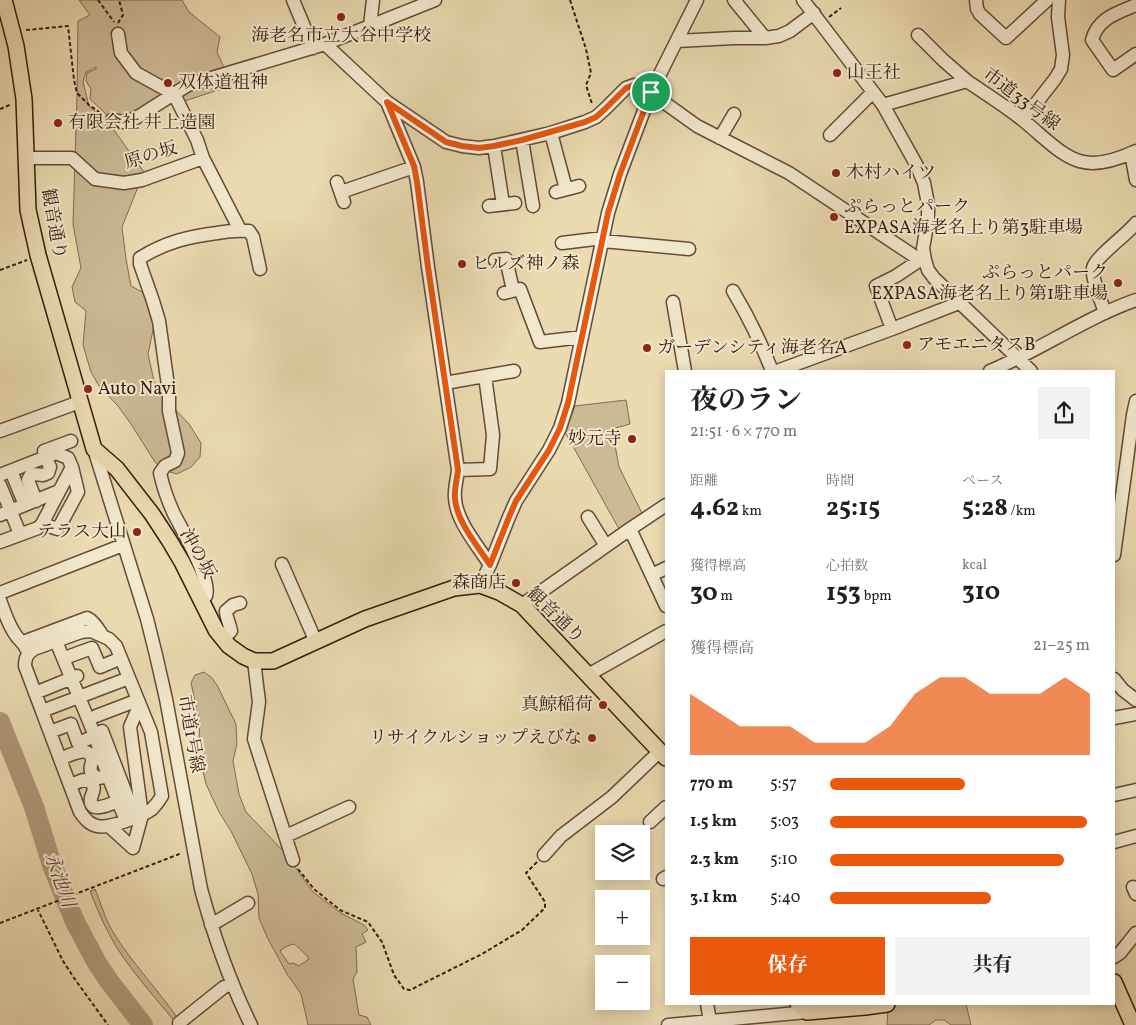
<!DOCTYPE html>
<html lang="ja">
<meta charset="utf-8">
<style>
body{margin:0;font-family:Vollkorn,"Noto Serif JP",serif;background:#f2f2f2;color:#202124;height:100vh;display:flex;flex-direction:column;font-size:19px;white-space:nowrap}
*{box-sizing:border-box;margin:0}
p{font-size:16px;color:#757577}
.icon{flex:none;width:28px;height:28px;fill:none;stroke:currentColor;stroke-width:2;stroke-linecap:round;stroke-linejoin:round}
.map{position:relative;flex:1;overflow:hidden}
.side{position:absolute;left:665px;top:370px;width:450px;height:635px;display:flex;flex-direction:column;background:#fff;border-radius:0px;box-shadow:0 2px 12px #0003}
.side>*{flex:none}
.buttons{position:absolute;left:595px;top:825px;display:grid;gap:10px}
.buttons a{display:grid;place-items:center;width:55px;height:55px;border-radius:0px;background:#fff;box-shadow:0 2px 12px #0003;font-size:25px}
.pin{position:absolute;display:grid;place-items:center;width:42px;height:42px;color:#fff;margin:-21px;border:2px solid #fff;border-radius:50%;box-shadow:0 1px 5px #0007}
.round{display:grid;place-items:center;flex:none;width:52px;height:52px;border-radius:0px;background:#f2f2f2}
.head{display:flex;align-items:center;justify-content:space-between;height:85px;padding:0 25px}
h1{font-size:28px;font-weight:700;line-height:38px}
.stats{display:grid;grid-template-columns:repeat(3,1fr);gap:8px;height:85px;padding:5px 25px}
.stats div{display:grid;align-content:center}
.stats b{font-size:25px;font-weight:700}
.stats small{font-size:14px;font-weight:400}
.stats p{font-size:14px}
.chart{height:140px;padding:10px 25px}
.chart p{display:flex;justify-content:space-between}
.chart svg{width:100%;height:90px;margin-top:5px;fill:#ea580c;opacity:.7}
.button{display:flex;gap:10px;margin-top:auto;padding:10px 25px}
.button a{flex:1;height:58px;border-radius:0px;background:#ea580c;color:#fff;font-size:20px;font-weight:700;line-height:58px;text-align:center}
.button a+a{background:#f2f2f2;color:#202124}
ul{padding:0 25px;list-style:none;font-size:16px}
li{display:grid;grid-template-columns:80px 60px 1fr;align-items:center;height:38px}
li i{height:12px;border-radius:6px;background:#ea580c}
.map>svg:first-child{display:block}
.green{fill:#ccba96;stroke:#826a53;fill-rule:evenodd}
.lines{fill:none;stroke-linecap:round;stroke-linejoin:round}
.river{stroke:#ae9a7a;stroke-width:20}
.minor-casing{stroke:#644b38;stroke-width:15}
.major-casing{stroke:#371b10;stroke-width:18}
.path{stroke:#371b10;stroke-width:2;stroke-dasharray:4 2.5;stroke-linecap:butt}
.minor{stroke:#f2e8cc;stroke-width:12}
.major{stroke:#ebdbb1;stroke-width:15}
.route-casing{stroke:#fff;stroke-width:10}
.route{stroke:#ea580c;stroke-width:6}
.poi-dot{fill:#8f2418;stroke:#f2e8cc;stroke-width:2}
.labels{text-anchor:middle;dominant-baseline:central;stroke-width:4;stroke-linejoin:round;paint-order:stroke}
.poi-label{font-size:18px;fill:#371b10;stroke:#f2e8cc;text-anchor:start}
.street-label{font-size:18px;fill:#371b10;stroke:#f2e8cc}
.water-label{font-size:19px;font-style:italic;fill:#614735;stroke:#f2e8cc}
</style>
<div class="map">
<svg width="1136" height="1025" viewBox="0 0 1136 1025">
<rect width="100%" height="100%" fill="#ebdbb1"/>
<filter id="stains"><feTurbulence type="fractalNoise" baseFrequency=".004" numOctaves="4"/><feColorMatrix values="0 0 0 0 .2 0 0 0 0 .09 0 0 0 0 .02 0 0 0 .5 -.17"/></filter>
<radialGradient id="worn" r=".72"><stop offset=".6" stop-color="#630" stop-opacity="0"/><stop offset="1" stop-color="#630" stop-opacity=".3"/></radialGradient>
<path class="green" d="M79,0H182L189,12L220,37L217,52L225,70L233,78V85L185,101L163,96L139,111L116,119L107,115L90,99L91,89L86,81L87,73L96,69V67L86,72L83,82L89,106L111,126L144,172L122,227L126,259L131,286L146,294L155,321L148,354L154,381L168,402L189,424L201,443L200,457L191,467L177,474L163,470L155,462L131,424L118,406L99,386L91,372L83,345L86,311L75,302L72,287L81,268L73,224L77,96L78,21L90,15Z
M626,400L630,424L612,429L619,467L642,513L619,529L565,432L575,406Z
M204,672L211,677L217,685L236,724L237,744L233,761L239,794L246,812L286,854L313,892L341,913L364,925L368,930L362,934L366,942L356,947L357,972L353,979L359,1015L367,1017L371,1025H308L301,994L287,974L267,937L259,918L258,894L252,874L231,831L219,812L206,784L198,750L200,724L191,683L195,675ZM294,944C296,945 308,956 309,959L299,966L293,963L289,964L280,951L287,946Z
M95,889C101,903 105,919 113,932C132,963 158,990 179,1020L176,1023C158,1001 139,980 123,957C109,937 99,914 90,891Z
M893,1004H966L971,1025H951L944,1020H936L929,1025H887L888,1008Z"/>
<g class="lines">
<path class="river" d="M0,722L34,807L52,865L75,922L97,963L109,981L143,1025"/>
<g class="minor-casing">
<path id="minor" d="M293,0L313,48
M734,0L765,38
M803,0L883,105L916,164L924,183L928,204V220L923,248L925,260L928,270L934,278L1031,371
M976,0L977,9L980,14L1006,38L1047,0
M1136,5C1117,13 1098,18 1092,40L1113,70L1136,54
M370,26L373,0
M118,34L121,53L136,73L174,94L197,140L203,158L240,230
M918,35L943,60L967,81
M677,41L734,38H765L779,36L790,31L814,13
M325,44L387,102L446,142L462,146L479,148L494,146L551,133L585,122L596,117L605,109L626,88L634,85L644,87L658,98L697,126L789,173L920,260
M387,102L414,167L417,182L428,267L458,470C457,480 454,489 455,498C456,521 478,546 490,565
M883,105L967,81C986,94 1007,107 1024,121C1066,156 1079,178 1136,151
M112,120L123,122L136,118L188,85L325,44L435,0
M1023,120L1055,79L1061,69L1063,55L1058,17L1059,0
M551,133L566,189
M830,135L873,92
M720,138L734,114
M522,140L533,206
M494,146L503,204
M1131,153L1136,180
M26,158H72L95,179L124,183L142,180L203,158
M337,182L344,202
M341,192L414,167
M556,192L579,186
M489,206L515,203
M603,241L689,249
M562,243L603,238
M495,260L506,259L513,290
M733,291C749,318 761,342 772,371
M504,293L520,289L540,342L582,337
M673,302L685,371
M1105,313C1102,303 1091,277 1093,268C1095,257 1128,234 1136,223
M892,329L876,286L896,276L920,260H925
M777,371L892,329L959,303
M990,371C1040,350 1085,318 1136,300
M445,383L514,371
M0,431L74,404L80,400
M94,449L147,619L156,655L166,699L201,889C214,937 229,980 251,1025
M44,451L71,441
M458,470L490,469L493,435L485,376
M11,471L25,505
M0,475L56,453L68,458L72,467L78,492L58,529L42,524L38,528L0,542
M0,485L20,534
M36,501L28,480L30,476L33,474L43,475L48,473L50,467L46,458
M0,515L59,491
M588,517L606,546
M42,524L72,467
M630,529L666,606
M1114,555L1133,415L1136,401
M282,564L316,642
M652,575L666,568
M480,585L490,565L509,517L516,501L549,450L560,428L568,403L608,213L620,174L651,92L697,0
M0,593L123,545
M200,599L206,596C212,580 182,530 174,514C168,501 163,487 160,473L165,466L175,461L178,453L169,411V393L159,321L153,301L140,264V258C166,242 187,237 217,233C228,231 238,230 249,231L253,237L260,269
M0,600C4,611 8,624 15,634C19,641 23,641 27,650
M522,605L630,529L666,505
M91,631L109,639L116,646L151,732L162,796C159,801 156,805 152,809C143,816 108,829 97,826C89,824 85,819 80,812L25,666C25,658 27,654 34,649L81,632Z
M223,639L231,631C230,624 226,618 226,611L233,605L240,603
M56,641L95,736L108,776L126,821
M23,642L87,618C94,621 98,629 102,635
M70,656L92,648L100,667L121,658
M254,661L259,702L254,739L293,860
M588,675L666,631
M1114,679L1123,690L1136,700
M35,693L77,676
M42,711L129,678
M96,716L138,700
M1114,718L1136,714
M102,731L135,817
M50,732L71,724L78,743L95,736
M60,759C68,756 89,744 92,759C93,765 88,766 92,774L98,778L105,777
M70,785L83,780L91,782C96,789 93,791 91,798C88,815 111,804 118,801
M1114,795L1136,790
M650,822L666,807
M110,827L133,848L142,815L130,727L136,713L141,707
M286,836L349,807
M1114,842L1136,836
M544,855L561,836L612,797L660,751
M663,879L666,877
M1133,887L1136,894
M211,925L248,903
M1114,957L1120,953L1136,933
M707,1004L710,1021
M179,1023L224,987L232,984
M668,1025L807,1012"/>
</g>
<g class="major-casing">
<path id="major" d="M4,0L16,46L24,99L28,210L38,255L94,449L117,469L152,514L169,540L182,562L216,630L229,646L243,656L254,661H273L365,619L454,588L480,585L499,592L522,605L666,758
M1114,982L1133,1025
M798,1004L807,1012L865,1007L887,1004"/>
</g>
<path class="path" d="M98,0L114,22
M570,0L586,49L591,73L586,85L592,104
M829,17L841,8
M118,23L123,15L119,0
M26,30L68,26L74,80L77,93L89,105L102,114
M0,109L12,104
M0,270L27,260
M298,869L314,889L340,910L368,922L382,942L394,975L404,989L410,990L482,954L522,930L545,908V902L526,873L537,862
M37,908L63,961L74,978L108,1025
M0,923L182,853"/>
<use href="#minor" class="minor"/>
<use href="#major" class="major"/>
</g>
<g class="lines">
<g class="route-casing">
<path id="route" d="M634,85L644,87L651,92L620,174L608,213L568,403L560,428L549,450L516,501L509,517L490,565C478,546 456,521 455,498C454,489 457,480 458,470L428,267L417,182L414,166L387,102L446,142L462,146L479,148L494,146L522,140L585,122L596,117L605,109L626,88Z"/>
</g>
<use href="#route" class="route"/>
</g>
<g class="poi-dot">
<circle cx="341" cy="17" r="5"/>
<circle cx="837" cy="73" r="5"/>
<circle cx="168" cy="83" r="5"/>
<circle cx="58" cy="123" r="5"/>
<circle cx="836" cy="173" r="5"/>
<circle cx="834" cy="217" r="5"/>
<circle cx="462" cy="264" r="5"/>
<circle cx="1118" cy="283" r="5"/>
<circle cx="907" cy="345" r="5"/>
<circle cx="647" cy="348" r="5"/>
<circle cx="88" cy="389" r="5"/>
<circle cx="632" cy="439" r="5"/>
<circle cx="137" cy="532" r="5"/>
<circle cx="516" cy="583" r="5"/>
<circle cx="603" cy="705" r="5"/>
<circle cx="592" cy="738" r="5"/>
</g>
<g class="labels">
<g class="poi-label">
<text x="341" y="36" text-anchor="middle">海老名市立大谷中学校</text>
<text x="847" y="73">山王社</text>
<text x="178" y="83">双体道祖神</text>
<text x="68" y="123">有限会社 井上造園</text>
<text x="846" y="173">木村ハイツ</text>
<text x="844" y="207">ぷらっとパーク<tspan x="844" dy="21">EXPASA海老名上り第3駐車場</tspan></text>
<text x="472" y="264">ヒルズ神ノ森</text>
<text x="1108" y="273" text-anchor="end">ぷらっとパーク<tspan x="1108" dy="21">EXPASA海老名上り第1駐車場</tspan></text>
<text x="917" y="345">アモエニタスB</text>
<text x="657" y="348">ガーデンシティ海老名A</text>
<text x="98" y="389">Auto Navi</text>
<text x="622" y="439" text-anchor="end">妙元寺</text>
<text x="127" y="532" text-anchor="end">テラス大山</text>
<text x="506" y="583" text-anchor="end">森商店</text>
<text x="593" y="705" text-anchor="end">真鯨稲荷</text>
<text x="582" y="738" text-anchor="end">リサイクルショップえびな</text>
</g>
<g class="street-label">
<text transform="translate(1021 100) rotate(37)">市道33号線</text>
<text transform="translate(151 156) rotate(-17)">原の坂</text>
<text transform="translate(53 224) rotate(80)">観音通り</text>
<text transform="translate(197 554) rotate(61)">沖の坂</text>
<text transform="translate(555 616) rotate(44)">観音通り</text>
<text transform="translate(190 734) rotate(80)">市道1号線</text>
</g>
<g class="water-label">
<text transform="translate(59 880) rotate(70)">永池川</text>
</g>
</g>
<rect width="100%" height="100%" filter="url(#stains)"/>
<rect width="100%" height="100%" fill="url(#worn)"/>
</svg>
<div class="buttons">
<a><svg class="icon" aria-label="layers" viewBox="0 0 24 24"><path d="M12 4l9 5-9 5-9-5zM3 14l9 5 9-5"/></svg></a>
<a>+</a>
<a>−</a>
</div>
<div class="pin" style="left:651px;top:92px;background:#1e9e55"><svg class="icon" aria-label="arrive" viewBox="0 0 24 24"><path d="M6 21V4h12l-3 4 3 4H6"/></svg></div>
<section class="side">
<div class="head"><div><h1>夜のラン</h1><p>21:51 · 6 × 770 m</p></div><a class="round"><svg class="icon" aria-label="share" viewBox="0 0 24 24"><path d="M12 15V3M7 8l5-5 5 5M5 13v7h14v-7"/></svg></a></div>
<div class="stats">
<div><p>距離</p><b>4.62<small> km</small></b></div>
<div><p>時間</p><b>25:15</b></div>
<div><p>ペース</p><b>5:28<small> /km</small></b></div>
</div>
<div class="stats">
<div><p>獲得標高</p><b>30<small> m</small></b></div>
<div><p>心拍数</p><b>153<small> bpm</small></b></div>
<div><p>kcal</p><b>310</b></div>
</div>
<div class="chart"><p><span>獲得標高</span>21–25 m</p>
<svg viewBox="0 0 160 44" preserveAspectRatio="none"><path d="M0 44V14L10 22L20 30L30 30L40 30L50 38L60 38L70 38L80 30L90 14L100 6L110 6L120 14L130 14L140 14L150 6L160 14V44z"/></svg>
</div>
<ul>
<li><b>770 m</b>5:57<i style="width:52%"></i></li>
<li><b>1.5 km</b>5:03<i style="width:99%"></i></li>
<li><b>2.3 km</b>5:10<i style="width:90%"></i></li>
<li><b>3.1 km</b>5:40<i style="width:62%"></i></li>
</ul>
<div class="button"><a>保存</a><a>共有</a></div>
</section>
</div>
